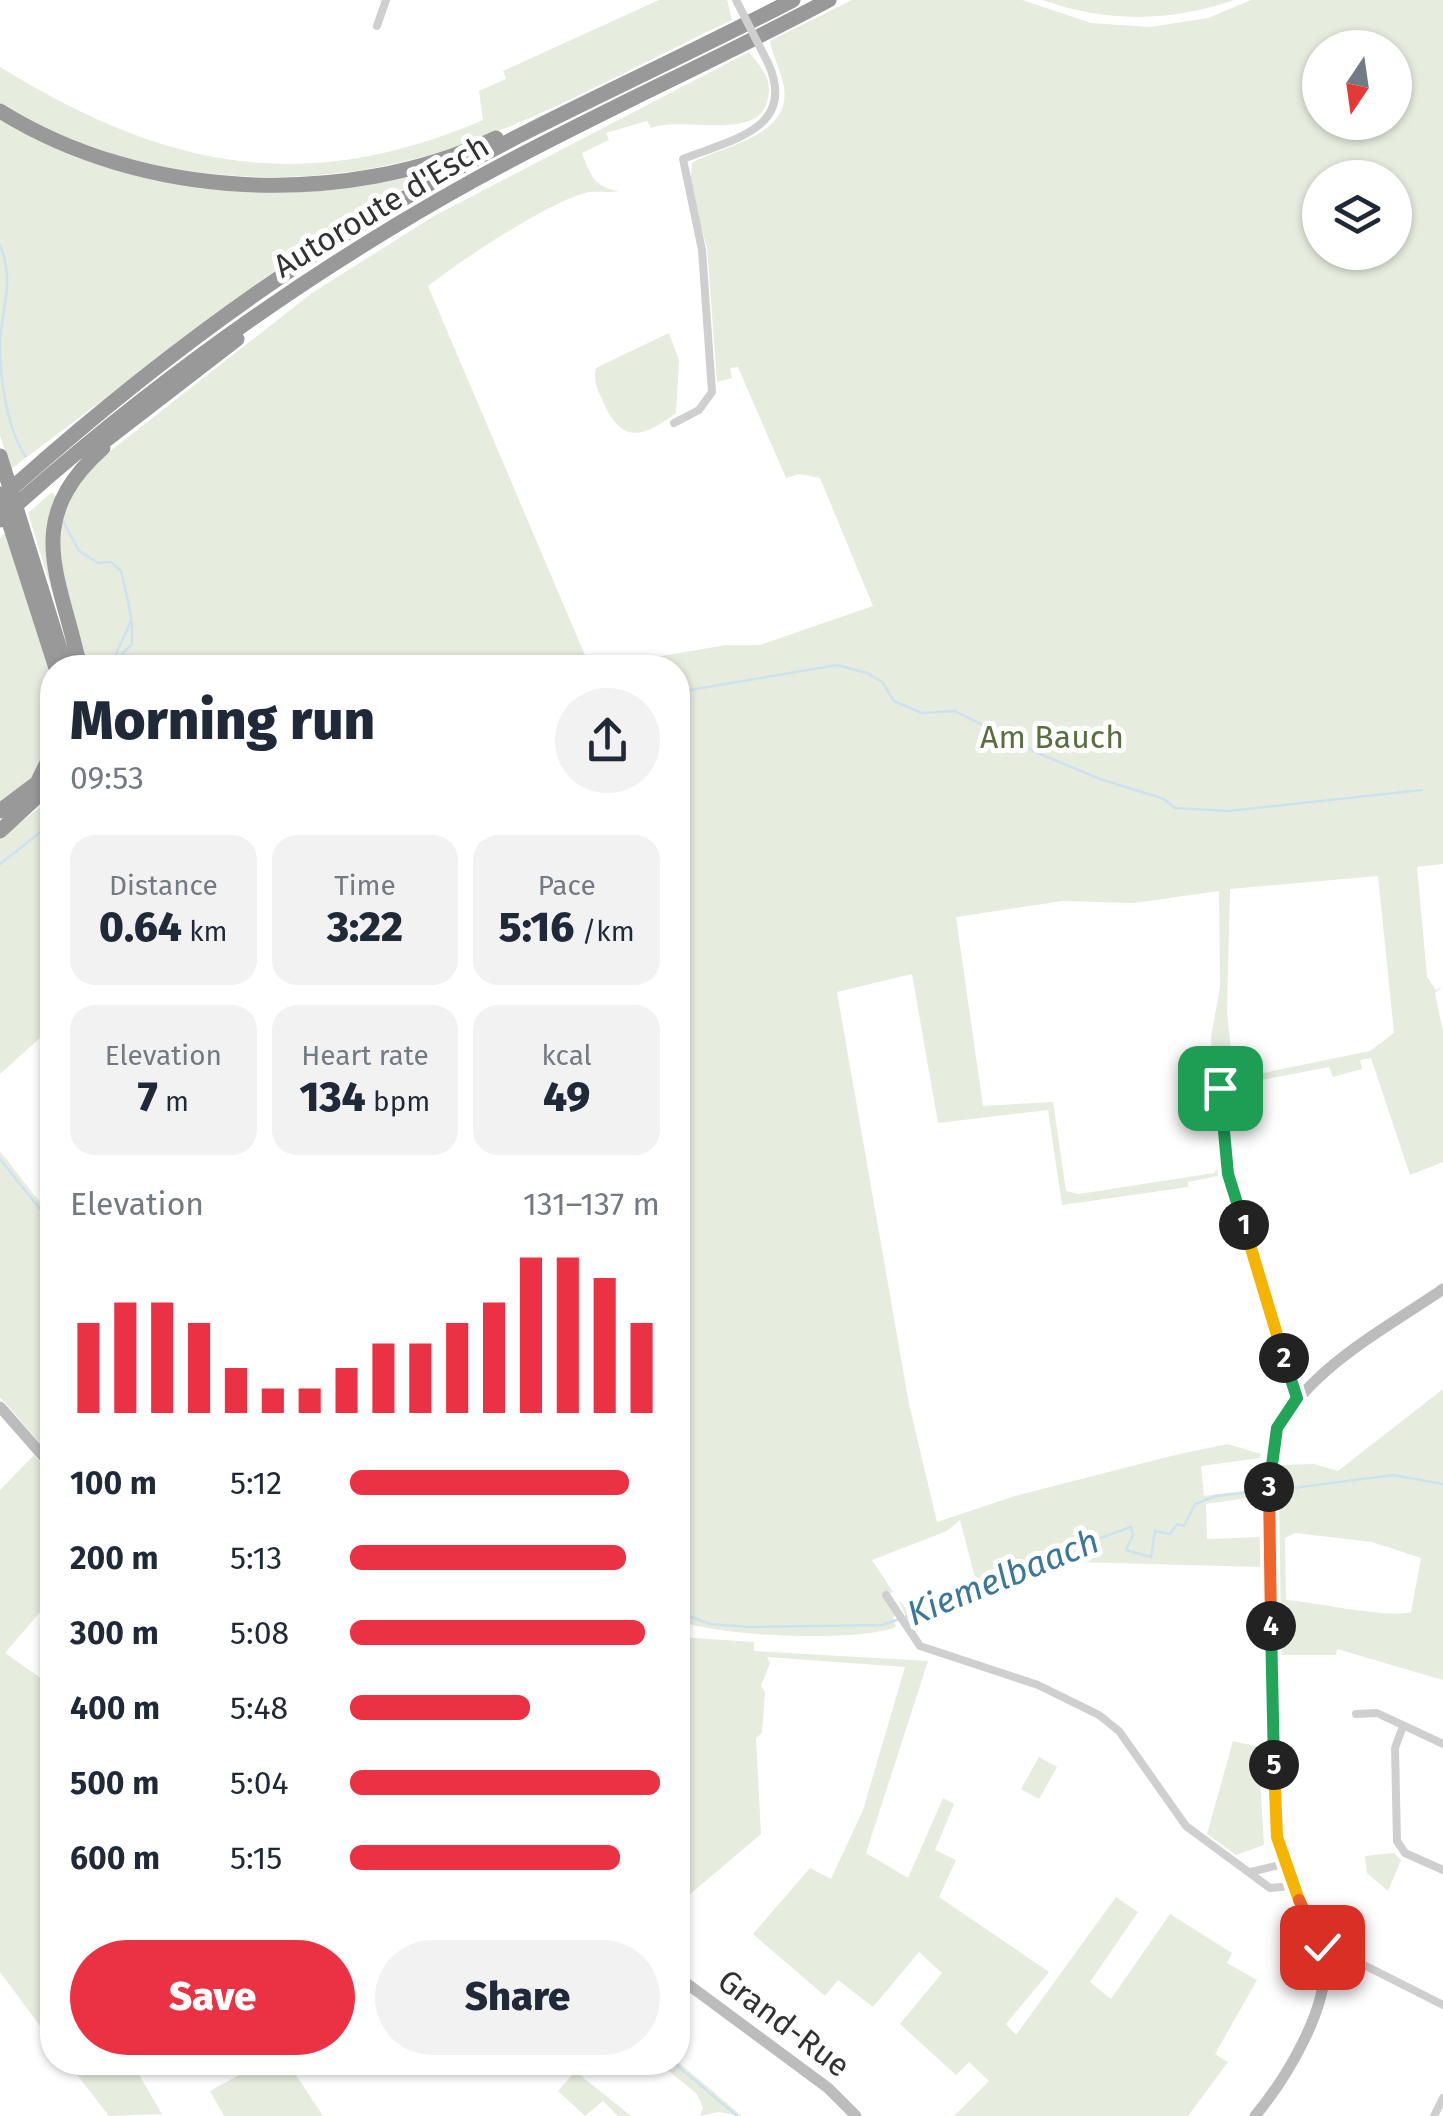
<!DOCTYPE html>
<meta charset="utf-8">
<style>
body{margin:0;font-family:"Fira Sans",sans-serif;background:#f2f2f3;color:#1f2937;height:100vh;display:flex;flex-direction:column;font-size:38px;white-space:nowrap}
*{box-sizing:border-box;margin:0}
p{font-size:32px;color:#747a83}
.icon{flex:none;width:55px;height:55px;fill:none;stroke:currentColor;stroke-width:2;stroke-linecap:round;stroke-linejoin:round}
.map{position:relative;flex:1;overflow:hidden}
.sheet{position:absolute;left:40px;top:655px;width:650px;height:1420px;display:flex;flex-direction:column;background:#fff;border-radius:40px;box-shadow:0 2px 8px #0004}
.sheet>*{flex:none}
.needle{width:65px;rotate:193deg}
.buttons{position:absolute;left:1302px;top:30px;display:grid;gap:20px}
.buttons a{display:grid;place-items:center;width:110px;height:110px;border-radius:50%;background:#fff;box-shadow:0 2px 8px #0004;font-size:50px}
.pin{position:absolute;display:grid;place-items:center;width:85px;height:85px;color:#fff;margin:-42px;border-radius:20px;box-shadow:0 5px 15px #0006}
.km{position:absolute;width:50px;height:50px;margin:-25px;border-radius:50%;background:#222;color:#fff;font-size:28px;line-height:50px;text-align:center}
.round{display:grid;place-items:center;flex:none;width:105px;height:105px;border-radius:52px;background:#f2f2f3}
.head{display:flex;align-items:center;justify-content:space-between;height:170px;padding:0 30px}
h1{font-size:55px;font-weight:800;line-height:75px}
.stats{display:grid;grid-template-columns:repeat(3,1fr);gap:15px;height:170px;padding:10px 30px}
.stats div{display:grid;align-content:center;border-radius:25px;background:#f2f2f3;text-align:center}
.stats b{font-size:42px;font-weight:800}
.stats small{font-size:28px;font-weight:400}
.stats p{font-size:28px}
.chart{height:280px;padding:20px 30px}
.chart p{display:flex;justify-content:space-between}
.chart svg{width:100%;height:180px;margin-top:10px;stroke:#eb3245;stroke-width:6}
.button{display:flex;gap:20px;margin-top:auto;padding:20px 30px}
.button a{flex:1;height:115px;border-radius:60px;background:#eb3245;color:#fff;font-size:40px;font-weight:800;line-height:115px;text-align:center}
.button a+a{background:#f2f2f3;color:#1f2937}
ul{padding:0 30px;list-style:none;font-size:32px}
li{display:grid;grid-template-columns:160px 120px 1fr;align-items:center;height:75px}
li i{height:25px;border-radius:12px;background:#eb3245}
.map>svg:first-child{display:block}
.green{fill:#e6ecde;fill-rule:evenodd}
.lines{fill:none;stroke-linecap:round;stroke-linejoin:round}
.stream{stroke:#cde2ef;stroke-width:2.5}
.street{stroke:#cfcfcf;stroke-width:8}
.secondary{stroke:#bcbcbc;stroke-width:11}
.highway{stroke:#999;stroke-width:15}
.street-bridge{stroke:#cfcfcf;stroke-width:8}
.highway-bridge{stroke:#999;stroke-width:15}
.split-1-casing{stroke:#fff;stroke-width:20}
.split-2-casing{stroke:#fff;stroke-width:20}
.split-3-casing{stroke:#fff;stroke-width:20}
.split-4-casing{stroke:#fff;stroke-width:20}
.split-5-casing{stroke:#fff;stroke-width:20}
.split-6-casing{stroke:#fff;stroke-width:20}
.split-7-casing{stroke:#fff;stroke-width:20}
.split-1{stroke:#22a559;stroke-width:12}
.split-2{stroke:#f5b400;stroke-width:12}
.split-3{stroke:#22a559;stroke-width:12}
.split-4{stroke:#f0652b;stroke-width:12}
.split-5{stroke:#22a559;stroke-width:12}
.split-6{stroke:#f5b400;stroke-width:12}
.split-7{stroke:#f0652b;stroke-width:12}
.labels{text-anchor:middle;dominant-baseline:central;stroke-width:10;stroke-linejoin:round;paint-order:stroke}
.street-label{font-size:32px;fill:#323232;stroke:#fff}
.park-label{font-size:32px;fill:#57703d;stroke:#fff}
.water-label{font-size:35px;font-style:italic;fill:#3c7799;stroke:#fff}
</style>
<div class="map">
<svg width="1443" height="2116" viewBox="0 0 1443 2116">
<rect width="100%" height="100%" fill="#fff"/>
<path class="green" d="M659,0H727L732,20C633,66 532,126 426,156C288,195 123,181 0,103V67C163,167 301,198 483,120L479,91L506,79L503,71Z
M852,0H1022L1091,23L1150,27L1208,18L1251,0H1443V864L1417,867L1427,977L1436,990L1443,986L1435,993L1443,1031V1162L1410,1175L1371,1058L1360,1060L1362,1069L1333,1077L1329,1067L1220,1088L1228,1174L1188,1182V1187L1062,1205L1048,1110L938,1123L912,974L837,992L909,1404L937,1522L1015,1496L1171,1456L1227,1444L1261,1454L1260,1458L1201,1466L1204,1496L1260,1489V1496L1206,1504L1207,1539L1261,1537L1262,1567L1075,1562L908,1621L898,1599L906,1608L977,1585L960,1520L947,1531L872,1560L893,1592L887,1595L898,1614L893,1617L896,1627C854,1643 721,1636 678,1621V668H592L726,645H760L873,606L820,478L800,474L786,478L738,367L730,368L732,378L717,382L707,248L690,186L692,163C722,145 792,137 784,87C781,71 773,56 770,41ZM1320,48H1395V122H1320ZM1320,178H1395V252H1320ZM1378,876L1394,1033L1370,1051L1234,1079L1227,1012L1230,889ZM1219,891L1220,987L1211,1037L1218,1167L1214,1173L1079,1194L1066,1191L1053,1102L983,1106L956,917L1062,901L1134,903Z
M1043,0H1234C1171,22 1106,23 1043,0Z
M749,52C762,69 775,80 766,105C753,140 683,116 651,128L647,121L606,133L609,140L582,153C591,176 594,187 619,191C609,193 598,191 589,192C551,200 460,261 428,286L590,667H86L59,570L63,511L69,496L100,459L312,293L434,216Z
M0,119L168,181L373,183L428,173L273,272L11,469L0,435Z
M669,333L679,360L676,413C639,441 620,442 602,399C597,388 593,381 596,368Z
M52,492L57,498L67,640L28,513Z
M6,532C28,597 86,721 31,780C22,789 10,797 0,805V538Z
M52,798V1027L0,1074V838Z
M0,1151L52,1218V1457L0,1397Z
M1443,1389V1680L1337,1649L1336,1655H1279L1276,1507L1285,1506V1498L1277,1499L1282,1465L1314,1464L1338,1471ZM1295,1533L1372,1542L1421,1558L1411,1612C1390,1619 1315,1602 1286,1600L1285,1538Z
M34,1455L52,1476V1598L5,1653L52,1686V2042L0,1972V1490Z
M678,1637L754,1642V1651L928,1661L866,1853L908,1878L943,1798L954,1804L935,1850L956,1860L939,1897L1049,1972L1006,2024L1016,2035L1116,1897L1138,1912L1090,1982L1111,1999L1170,1914L1232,1953L1227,1963L1257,1980L1215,2054L1228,2062L1188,2116H954L989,2081L969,2062L956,2075L900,2024L942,1973L919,1952L873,2007L838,1980L825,1996L753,1934L810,1868L831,1879L863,1810L905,1667L767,1657L770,1663L761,1686L765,1692L762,1733L756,1738L761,1834L682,1901L678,1895Z
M1233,1741L1258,1747L1264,1845L1236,1855L1207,1834Z
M1039,1757L1057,1767L1039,1799L1021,1789Z
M1394,1853L1401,1860L1388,1891L1367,1873L1365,1856Z
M678,2062L742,2116L718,2112L700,2116L703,2108L697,2094L659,2063Z
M68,2063H132L162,2114L109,2116Z
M261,2063H288L323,2116H224L210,2091Z
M559,2063H565L631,2116H618L603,2101L585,2116L558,2091L573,2074Z"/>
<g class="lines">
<path class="stream" d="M0,245C15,282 2,306 0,343C0,379 6,425 25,456
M63,521L79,551L98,563L111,562L121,571C123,579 132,617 131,620C126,636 116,649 111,668
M121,668L122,654L132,644V623
M678,692L837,665L867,673L882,682L894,701L922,713L955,711L1040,754L1100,779L1164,799L1175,808L1228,811L1422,790
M0,864L52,823
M0,1159L52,1224
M1278,1490L1393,1475L1443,1484
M678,1612L710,1624L750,1627L882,1625L995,1586L1059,1553L1131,1527L1133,1535L1126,1550L1151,1557L1155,1531L1170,1534L1177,1524L1184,1526L1195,1504L1216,1496L1259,1491
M673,2062L737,2116"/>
<path class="street" d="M377,26L386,0
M674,423L699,410L712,392L702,250L683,159C730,140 798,129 768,63
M1220,1089L1228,1174L1297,1398
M886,1595L920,1646L1038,1685L1099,1715L1119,1731L1186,1826L1270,1888L1293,1886
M1356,1714L1377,1713L1443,1744
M1403,1726L1395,1748L1397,1841L1405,1853L1443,1870
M1251,1872L1283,1864
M1324,1958L1362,1964L1443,2005
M1434,2116L1443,2098"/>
<path class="secondary" d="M0,1407L52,1466
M678,1977L828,2088L856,2116
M1255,2116C1285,2080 1334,2002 1323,1953C1314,1913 1287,1878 1277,1837L1272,1447C1291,1377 1386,1329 1443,1289"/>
<path class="highway" d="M0,111C143,200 344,209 496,138
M93,450L237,339
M0,456L66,668
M19,482C143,372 277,271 422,188C543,119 670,64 793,0
M0,494L56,668
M24,498C164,375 313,269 476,179C592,115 713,62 829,0
M80,668C61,576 20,522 103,448
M0,811L37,783L52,753
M0,831L52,783"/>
<path class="street-bridge" d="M736,0L768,63"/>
<path class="highway-bridge" d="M0,499L19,482
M0,520L24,498"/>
</g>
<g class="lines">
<g class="split-1-casing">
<path id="split-1" d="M1220,1088L1228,1174L1244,1225"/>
</g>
<g class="split-2-casing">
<path id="split-2" d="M1244,1225L1284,1358"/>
</g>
<g class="split-3-casing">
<path id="split-3" d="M1269,1487L1277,1428L1297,1398L1284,1358"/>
</g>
<g class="split-4-casing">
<path id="split-4" d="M1269,1487L1271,1626"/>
</g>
<g class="split-5-casing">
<path id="split-5" d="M1271,1626L1274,1765"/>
</g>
<g class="split-6-casing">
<path id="split-6" d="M1274,1765L1277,1837L1299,1900"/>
</g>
<g class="split-7-casing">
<path id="split-7" d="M1299,1900L1322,1947"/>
</g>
<use href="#split-1" class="split-1"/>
<use href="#split-2" class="split-2"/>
<use href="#split-3" class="split-3"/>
<use href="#split-4" class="split-4"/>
<use href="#split-5" class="split-5"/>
<use href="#split-6" class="split-6"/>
<use href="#split-7" class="split-7"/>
</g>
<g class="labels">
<g class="street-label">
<text transform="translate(381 206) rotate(-31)">Autoroute d'Esch</text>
<text transform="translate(784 2023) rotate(37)">Grand-Rue</text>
</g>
<g class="park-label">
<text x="1052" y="737">Am Bauch</text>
</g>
<g class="water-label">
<text transform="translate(1003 1577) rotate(-22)">Kiemelbaach</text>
</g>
</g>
</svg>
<div class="buttons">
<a><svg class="needle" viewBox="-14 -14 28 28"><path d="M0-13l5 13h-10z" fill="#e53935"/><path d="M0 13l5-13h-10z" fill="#747a83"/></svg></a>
<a><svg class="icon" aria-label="layers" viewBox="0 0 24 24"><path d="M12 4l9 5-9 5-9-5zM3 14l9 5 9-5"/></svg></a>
</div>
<div class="pin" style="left:1220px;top:1088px;background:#1e9e55"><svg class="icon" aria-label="arrive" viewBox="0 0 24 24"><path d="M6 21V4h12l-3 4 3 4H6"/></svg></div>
<div class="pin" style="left:1322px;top:1947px;background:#d93025"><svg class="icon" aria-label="check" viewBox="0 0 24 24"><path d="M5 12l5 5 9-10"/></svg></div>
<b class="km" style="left:1244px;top:1225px">1</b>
<b class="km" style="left:1284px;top:1358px">2</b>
<b class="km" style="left:1269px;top:1487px">3</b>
<b class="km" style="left:1271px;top:1626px">4</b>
<b class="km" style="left:1274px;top:1765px">5</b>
<section class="sheet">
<div class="head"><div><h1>Morning run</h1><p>09:53</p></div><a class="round"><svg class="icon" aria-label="share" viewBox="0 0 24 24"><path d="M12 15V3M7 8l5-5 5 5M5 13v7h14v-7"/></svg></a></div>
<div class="stats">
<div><p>Distance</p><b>0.64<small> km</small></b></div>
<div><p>Time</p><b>3:22</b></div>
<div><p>Pace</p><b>5:16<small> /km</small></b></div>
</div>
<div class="stats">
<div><p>Elevation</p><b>7<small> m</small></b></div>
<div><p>Heart rate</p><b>134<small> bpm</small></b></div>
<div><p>kcal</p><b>49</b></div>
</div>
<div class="chart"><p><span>Elevation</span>131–137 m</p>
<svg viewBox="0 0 160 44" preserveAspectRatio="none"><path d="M5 44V22M15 44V17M25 44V17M35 44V22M45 44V33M55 44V38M65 44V38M75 44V33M85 44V27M95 44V27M105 44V22M115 44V17M125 44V6M135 44V6M145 44V11M155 44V22"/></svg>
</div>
<ul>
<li><b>100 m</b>5:12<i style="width:90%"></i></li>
<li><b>200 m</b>5:13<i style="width:89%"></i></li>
<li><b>300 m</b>5:08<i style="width:95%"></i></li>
<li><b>400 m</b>5:48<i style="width:58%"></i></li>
<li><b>500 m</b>5:04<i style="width:100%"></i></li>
<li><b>600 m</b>5:15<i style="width:87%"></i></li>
</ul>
<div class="button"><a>Save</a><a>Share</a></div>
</section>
</div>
